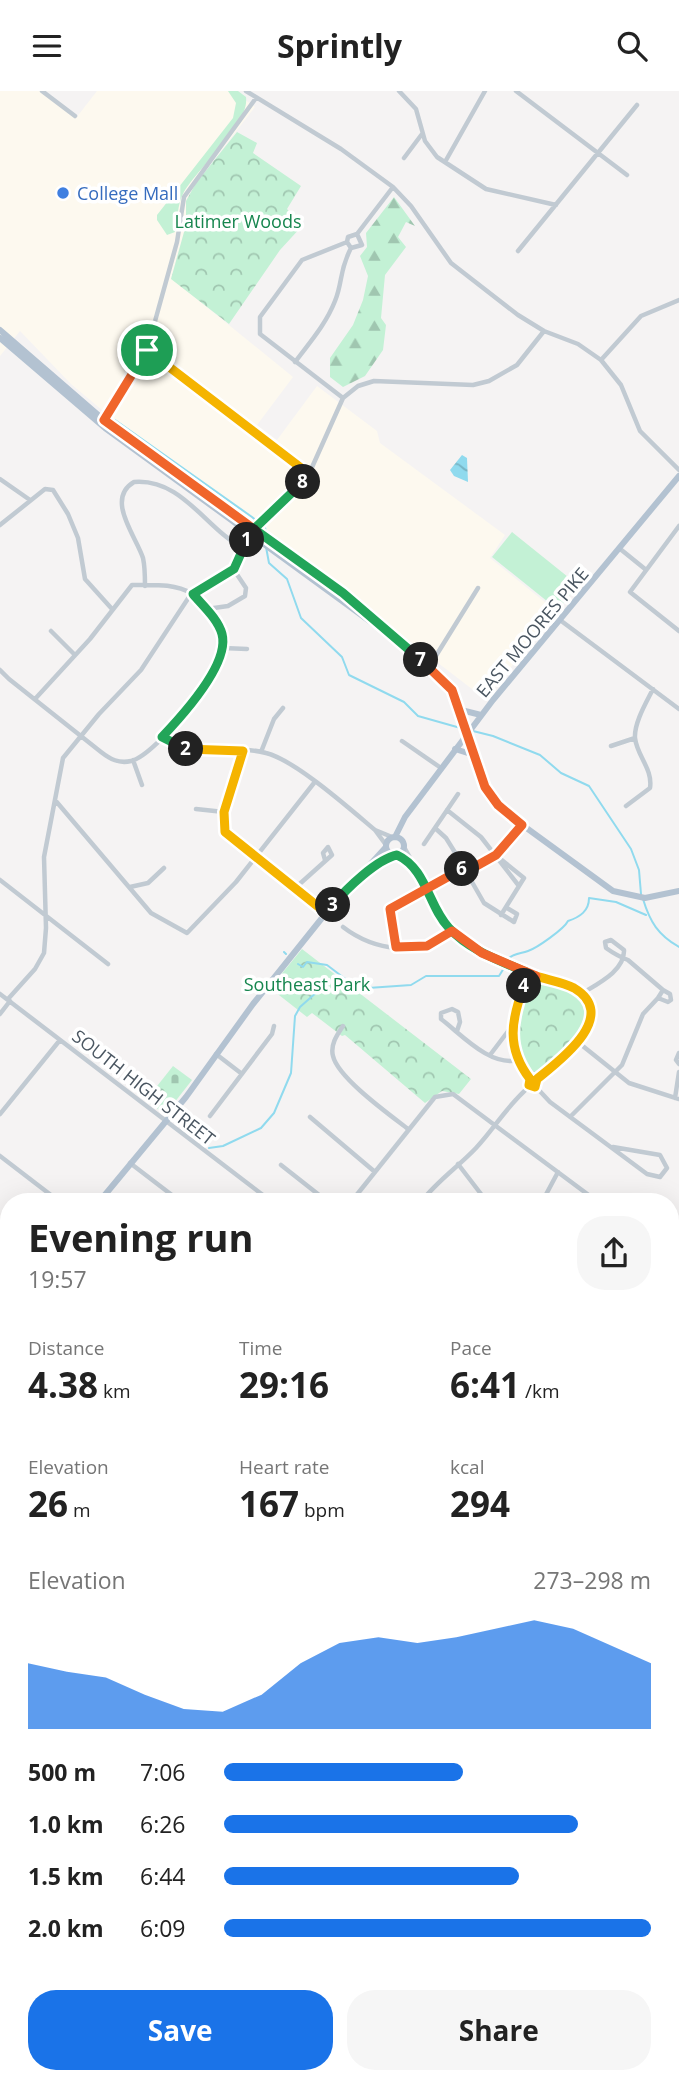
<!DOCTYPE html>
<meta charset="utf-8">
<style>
body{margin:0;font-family:"Open Sans",sans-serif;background:#f6f6f6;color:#222;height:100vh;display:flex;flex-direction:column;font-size:26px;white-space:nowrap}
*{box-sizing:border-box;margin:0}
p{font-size:23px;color:#767676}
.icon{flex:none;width:38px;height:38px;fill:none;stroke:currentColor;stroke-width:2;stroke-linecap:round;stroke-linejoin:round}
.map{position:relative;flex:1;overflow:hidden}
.panel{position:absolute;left:0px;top:1102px;width:679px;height:891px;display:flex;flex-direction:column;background:#fff;border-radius:28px 28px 0 0;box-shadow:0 7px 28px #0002}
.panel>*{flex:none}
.pin{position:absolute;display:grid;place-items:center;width:60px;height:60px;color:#fff;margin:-30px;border:4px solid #fff;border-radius:50%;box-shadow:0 2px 7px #0007}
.km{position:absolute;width:35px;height:35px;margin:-18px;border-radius:50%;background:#222;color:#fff;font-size:19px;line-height:35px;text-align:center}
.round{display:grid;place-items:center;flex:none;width:74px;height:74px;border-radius:28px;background:#f6f6f6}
.summary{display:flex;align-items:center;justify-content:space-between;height:119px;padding:0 28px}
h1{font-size:38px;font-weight:700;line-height:52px}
.metrics{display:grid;grid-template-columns:repeat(3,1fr);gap:10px;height:119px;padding:7px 28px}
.metrics div{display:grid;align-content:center}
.metrics b{font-size:35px;font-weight:700}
.metrics small{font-size:19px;font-weight:400}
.metrics p{font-size:19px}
.chart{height:196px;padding:14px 28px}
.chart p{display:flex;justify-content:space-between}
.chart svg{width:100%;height:126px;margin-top:7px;fill:#1a73e8;opacity:.7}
.button{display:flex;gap:14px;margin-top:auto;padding:14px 28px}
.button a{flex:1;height:80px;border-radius:28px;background:#1a73e8;color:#fff;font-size:28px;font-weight:700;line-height:80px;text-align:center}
.button a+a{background:#f6f6f6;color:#222}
ul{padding:0 28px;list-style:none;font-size:23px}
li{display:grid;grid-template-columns:112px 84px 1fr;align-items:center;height:52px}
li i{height:18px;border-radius:9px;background:#1a73e8}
header{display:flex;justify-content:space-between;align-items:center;height:91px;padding:0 28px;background:#fff;font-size:32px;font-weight:700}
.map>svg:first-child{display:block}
.commercial{fill:#fdf9ef}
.green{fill:#c3f1d5}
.forest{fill:url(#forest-firs)}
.cemetery{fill:url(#cemetery-stones)}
.park{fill:url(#park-crowns)}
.water{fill:url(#water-waves)}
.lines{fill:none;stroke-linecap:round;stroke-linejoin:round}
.stream{stroke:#90daee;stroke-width:2}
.minor{stroke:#c1cad2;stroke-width:4.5}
.major{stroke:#b3c2d1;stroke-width:6}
.split-1-casing{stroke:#fff;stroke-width:14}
.split-2-casing{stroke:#fff;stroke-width:14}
.split-3-casing{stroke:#fff;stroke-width:14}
.split-4-casing{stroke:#fff;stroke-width:14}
.split-5-casing{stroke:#fff;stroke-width:14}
.split-6-casing{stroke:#fff;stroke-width:14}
.split-7-casing{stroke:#fff;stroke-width:14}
.split-8-casing{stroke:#fff;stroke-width:14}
.split-9-casing{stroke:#fff;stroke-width:14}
.split-1{stroke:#f0652b;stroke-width:9}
.split-2{stroke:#22a559;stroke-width:9}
.split-3{stroke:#f5b400;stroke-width:9}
.split-4{stroke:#22a559;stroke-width:9}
.split-5{stroke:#f5b400;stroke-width:9}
.split-6{stroke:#f0652b;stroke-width:9}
.split-7{stroke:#f0652b;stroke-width:9}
.split-8{stroke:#22a559;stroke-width:9}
.split-9{stroke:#f5b400;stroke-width:9}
.shop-dot{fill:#3f7fe0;stroke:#fff;stroke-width:2.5}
.labels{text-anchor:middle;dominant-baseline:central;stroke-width:7;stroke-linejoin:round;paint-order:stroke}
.shop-label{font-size:18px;fill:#366cbe;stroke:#fff;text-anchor:start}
.park-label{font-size:18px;fill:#17864f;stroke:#fff}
.street-label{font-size:18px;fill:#4a5661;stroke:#fff}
</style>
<header><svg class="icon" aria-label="menu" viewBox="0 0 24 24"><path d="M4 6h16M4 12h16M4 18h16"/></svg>Sprintly<svg class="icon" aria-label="search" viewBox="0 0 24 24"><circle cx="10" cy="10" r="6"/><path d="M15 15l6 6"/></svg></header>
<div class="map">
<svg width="679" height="1993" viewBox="0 0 679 1993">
<defs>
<pattern id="forest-firs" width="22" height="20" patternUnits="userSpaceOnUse" patternTransform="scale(1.75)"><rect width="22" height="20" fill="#c3f1d5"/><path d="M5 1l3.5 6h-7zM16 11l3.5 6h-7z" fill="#a0c6b0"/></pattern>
<pattern id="cemetery-stones" width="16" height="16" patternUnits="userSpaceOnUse" patternTransform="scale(1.75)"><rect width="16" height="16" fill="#c3f1d5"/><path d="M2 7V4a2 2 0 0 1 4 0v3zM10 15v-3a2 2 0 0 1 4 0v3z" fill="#a0c6b0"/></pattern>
<pattern id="park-crowns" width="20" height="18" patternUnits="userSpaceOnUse" patternTransform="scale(1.75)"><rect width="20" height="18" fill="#c3f1d5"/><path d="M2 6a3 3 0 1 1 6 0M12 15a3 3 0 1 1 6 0" fill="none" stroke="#a0c6b0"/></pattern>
<pattern id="water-waves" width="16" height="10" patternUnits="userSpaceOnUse" patternTransform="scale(1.75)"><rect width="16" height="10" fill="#90daee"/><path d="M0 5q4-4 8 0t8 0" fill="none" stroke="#78b4c4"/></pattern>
</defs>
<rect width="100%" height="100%" fill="#f5f3f3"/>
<path class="commercial" d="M0,0H45L76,27L97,0H233L255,16L196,92L186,109V134L171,187L293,286L257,334L277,349L317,295L377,340L380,352L505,444L490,467L556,520L485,608L253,430L127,340L71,293L20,240L0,265Z"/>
<path class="green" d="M228,0H238L246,6C250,34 196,78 183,103C177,114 178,129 175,141L167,144L157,129V124L233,27L236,12Z
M512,441L578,494L558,519L492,466Z"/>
<path class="forest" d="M394,106L415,135L406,131L398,146L406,156L385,184L381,227L386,234L383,259L365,285L343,296L330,286V267L353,234L363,209L368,185L360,165L367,156L366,142Z"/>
<path class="cemetery" d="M173,975L192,989L167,1021L163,1022L146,1009Z"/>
<path class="park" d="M237,41L257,52L253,62L301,95L287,118L302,135L280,159L229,233L171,188L186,134V110L196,92Z
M302,858L471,988L459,1003L442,1000L425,1012L345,944L342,945L312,922L307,926L270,897Z
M531,884C543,888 562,890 572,898C614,926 560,963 538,982C529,981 524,973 520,964C509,935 520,912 531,884Z"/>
<path class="water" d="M462,364L467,367L468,391L454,385L450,379Z"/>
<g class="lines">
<path class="stream" d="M115,329L252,426L265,437L267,443
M266,456L269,472L287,488L301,527L342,566L349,584L404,611L418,625L464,638
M473,640L493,645L540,664L561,682L589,695L631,758L639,779L641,803
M643,808C650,831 658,844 679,856
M284,861L286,863
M507,869C513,862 520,863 528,860C537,857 564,838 568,830C580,826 589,820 589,807L616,811L646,824
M298,873L303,876L307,871L327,874L348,890L368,897L411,894L426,885H499L504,877
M209,1057L223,1055L261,1037L274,1022L291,982L295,925L300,916L327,892L343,887"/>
<path class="minor" d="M42,0L75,25
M246,0L341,58L393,96L411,115L451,172L518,224L544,240L578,253L601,269L621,294L640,340L679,379
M399,0L416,18L425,50L437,66L486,98L556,114
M516,0L627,84
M404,67L422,43
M445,71L485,0
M357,143L362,154L351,157L347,151L348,146L357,143L393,96
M518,160L637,14
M147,259L309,383
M601,269L641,225L679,209
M295,271C310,251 326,233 335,210C343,190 339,180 351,157
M343,307L260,243V226L302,169L347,151
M104,329L147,259L177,151L184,106L256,7
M0,388L30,409
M0,434L45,398L53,399L68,423L78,447L85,488L112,518
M679,435L630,501L679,540
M619,457L645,478
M145,495C145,485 145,476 143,467C136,445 105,408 134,391C182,387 206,438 243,457
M207,518L228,515L245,505L246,497L234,479
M560,529L679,618
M51,540L75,564
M223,557L247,558
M429,576L478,497
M0,579L9,588L101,661C110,668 119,673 131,670C158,663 227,575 223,548C221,531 204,516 193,503C173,492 154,494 132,494L90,548L35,608
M162,646C195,669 229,652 266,662C295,669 350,718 375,739
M402,650L441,677
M611,655L635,647
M243,660L224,721L225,741L326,822
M261,661L274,628L283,617
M133,669L142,694
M55,709L151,822L187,842L236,791L314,692
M626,715L650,697C653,678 637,665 635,647C634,632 646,612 653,598
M196,718L224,721
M447,719L481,746L519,795
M435,737L446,747L464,776
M424,753L458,703
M386,754L375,739L392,746
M499,762L522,734
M397,764L410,772L422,788L404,756
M498,766L524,787L501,824
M471,778L501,761L522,734
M468,784L484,812L514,831L517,823L507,817
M422,788C431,804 437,824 449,837C478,870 531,883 571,896C620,927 562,967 537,988
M0,789L108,873
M130,796L148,792L164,777
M294,798L332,764L328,756L323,762L325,769
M343,836C373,859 421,868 452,840
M396,856L390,818L462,781
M528,882C514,920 503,952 530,988
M0,903L272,1111
M581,903C597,893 625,880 624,859L611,849L605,851L606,857C613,862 620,866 628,869L663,899L658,907
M8,908L35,878L44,862L46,837L44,766L63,667L99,623L141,579L189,506L234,478L254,437L299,396L309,383L343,307L358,295L374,290L473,294L489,290L517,274L544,240
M0,923L10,910
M343,935C337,944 330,954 333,965C338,987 390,1024 408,1038
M457,940L460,931L458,921L452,918L441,922V928C461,943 490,976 518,969
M579,952L629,992L679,1008
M679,962L676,969L679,973
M216,963L242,983
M490,964L512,935
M529 992a5 5 0 1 1 10 0a5 5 0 1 1-10 0Z
M536,996L550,1011L647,1083L660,1086L667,1077L660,1064L613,1056
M675,1007L679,981
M0,1023L60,949
M210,1025L272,943L274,935
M310,1026L375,1081
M570,1026L622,974L643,923L658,907L668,911L671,909L670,903L663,899
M0,1065L60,1111
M130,1072L181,1111
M458,1073L481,1103
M281,1074L328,1111
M351,1111L435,1006L453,1003L598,1111
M421,1111C437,1090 458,1076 476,1057C495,1037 508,1013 530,995
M542,1111L558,1081
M0,1152L9,1140
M0,1154L9,1162
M670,1178L679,1181
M0,1313L9,1320
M670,1414L679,1420
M0,1461L9,1450
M670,1461L679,1453
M670,1518L679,1519
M0,1539L9,1546
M670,1547L679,1536
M0,1605L9,1595
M670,1642L679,1631
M670,1646L679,1643
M0,1768L9,1760
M0,1771L9,1789
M673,1778L679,1765
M0,1800L9,1794
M670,1886L679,1893
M670,1905L679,1895
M0,1920V1925
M47,1984L52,1993
M432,1984L434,1993
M9,1993L18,1984
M69,1993L72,1984
M100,1993L106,1986L114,1993
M165,1993L172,1984
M247,1993L254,1984
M278,1993L284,1984
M364,1993L370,1984
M474,1993L489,1984"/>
<path class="major" d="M0,239L104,329L343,502L395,545L397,550
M0,247L105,337L397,550L452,599L480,685L491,706L506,722L613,800L645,807L679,800
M461,619L481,624
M455,658L474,664
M386 755a9 9 0 1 1 18 0a9 9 0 1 1-18 0Z
M395,746L405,726L493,609L679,385
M376,776L394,764
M99,1111L186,1006L253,913L326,822L386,756
M0,1235L9,1224
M670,1847L679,1835
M557,1993L563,1984"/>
</g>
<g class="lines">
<g class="split-1-casing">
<path id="split-1" d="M147,259L104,329L254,438L247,449"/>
</g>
<g class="split-2-casing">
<path id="split-2" d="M186,658L162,646C181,626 230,573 222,543C218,528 203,515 193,503L234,478L247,449"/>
</g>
<g class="split-3-casing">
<path id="split-3" d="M186,658L243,660L224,721L225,741L326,822L333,814"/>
</g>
<g class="split-4-casing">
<path id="split-4" d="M333,814C346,798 377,768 397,764C427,778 428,815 449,837C470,860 501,870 528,882L524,895"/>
</g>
<g class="split-5-casing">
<path id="split-5" d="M524,895C511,929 506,957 530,988L529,994L535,996L537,988C558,971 621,925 574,897C563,891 548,889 536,885"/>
</g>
<g class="split-6-casing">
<path id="split-6" d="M462,778L390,818L396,856L427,855L452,840L482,862L536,885"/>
</g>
<g class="split-7-casing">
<path id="split-7" d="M421,569L452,599L485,696L498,714L522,734L496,764L471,778L466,775L462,778"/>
</g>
<g class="split-8-casing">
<path id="split-8" d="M303,391L254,438L343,502L421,569"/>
</g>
<g class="split-9-casing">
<path id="split-9" d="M147,259L309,383L303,391"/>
</g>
<use href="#split-1" class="split-1"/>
<use href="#split-2" class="split-2"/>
<use href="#split-3" class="split-3"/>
<use href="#split-4" class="split-4"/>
<use href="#split-5" class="split-5"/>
<use href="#split-6" class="split-6"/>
<use href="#split-7" class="split-7"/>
<use href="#split-8" class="split-8"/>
<use href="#split-9" class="split-9"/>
</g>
<circle class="shop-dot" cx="63" cy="102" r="7"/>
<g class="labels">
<g class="shop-label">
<text x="77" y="102">College Mall</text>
</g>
<g class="park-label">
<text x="238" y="130">Latimer Woods</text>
<text x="307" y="893">Southeast Park</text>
</g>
<g class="street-label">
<text transform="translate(532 541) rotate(-50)">EAST MOORES PIKE</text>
<text transform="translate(144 996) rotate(38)">SOUTH HIGH STREET</text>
</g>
</g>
</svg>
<div class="pin" style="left:147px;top:259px;background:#1e9e55"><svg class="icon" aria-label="arrive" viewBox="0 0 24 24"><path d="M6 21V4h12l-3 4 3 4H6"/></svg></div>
<b class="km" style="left:247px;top:449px">1</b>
<b class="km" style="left:186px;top:658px">2</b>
<b class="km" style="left:333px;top:814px">3</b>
<b class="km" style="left:524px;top:895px">4</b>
<b class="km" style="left:462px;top:778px">6</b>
<b class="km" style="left:421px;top:569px">7</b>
<b class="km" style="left:303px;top:391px">8</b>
<section class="panel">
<div class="summary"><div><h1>Evening run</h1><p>19:57</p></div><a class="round"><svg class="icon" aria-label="share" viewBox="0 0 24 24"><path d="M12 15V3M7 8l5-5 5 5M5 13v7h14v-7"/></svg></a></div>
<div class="metrics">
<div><p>Distance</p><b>4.38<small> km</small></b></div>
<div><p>Time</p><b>29:16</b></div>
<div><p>Pace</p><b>6:41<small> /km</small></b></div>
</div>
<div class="metrics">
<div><p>Elevation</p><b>26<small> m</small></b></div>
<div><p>Heart rate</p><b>167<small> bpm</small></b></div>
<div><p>kcal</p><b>294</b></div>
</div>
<div class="chart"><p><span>Elevation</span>273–298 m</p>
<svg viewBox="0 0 160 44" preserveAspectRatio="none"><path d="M0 44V21L10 24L20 26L30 32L40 37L50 38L60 32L70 21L80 14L90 12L100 14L110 12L120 9L130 6L140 9L150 15L160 21V44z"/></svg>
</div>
<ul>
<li><b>500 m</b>7:06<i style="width:56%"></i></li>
<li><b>1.0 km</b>6:26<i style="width:83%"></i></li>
<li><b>1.5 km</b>6:44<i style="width:69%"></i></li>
<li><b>2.0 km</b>6:09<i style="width:100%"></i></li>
</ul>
<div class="button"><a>Save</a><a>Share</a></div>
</section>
</div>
